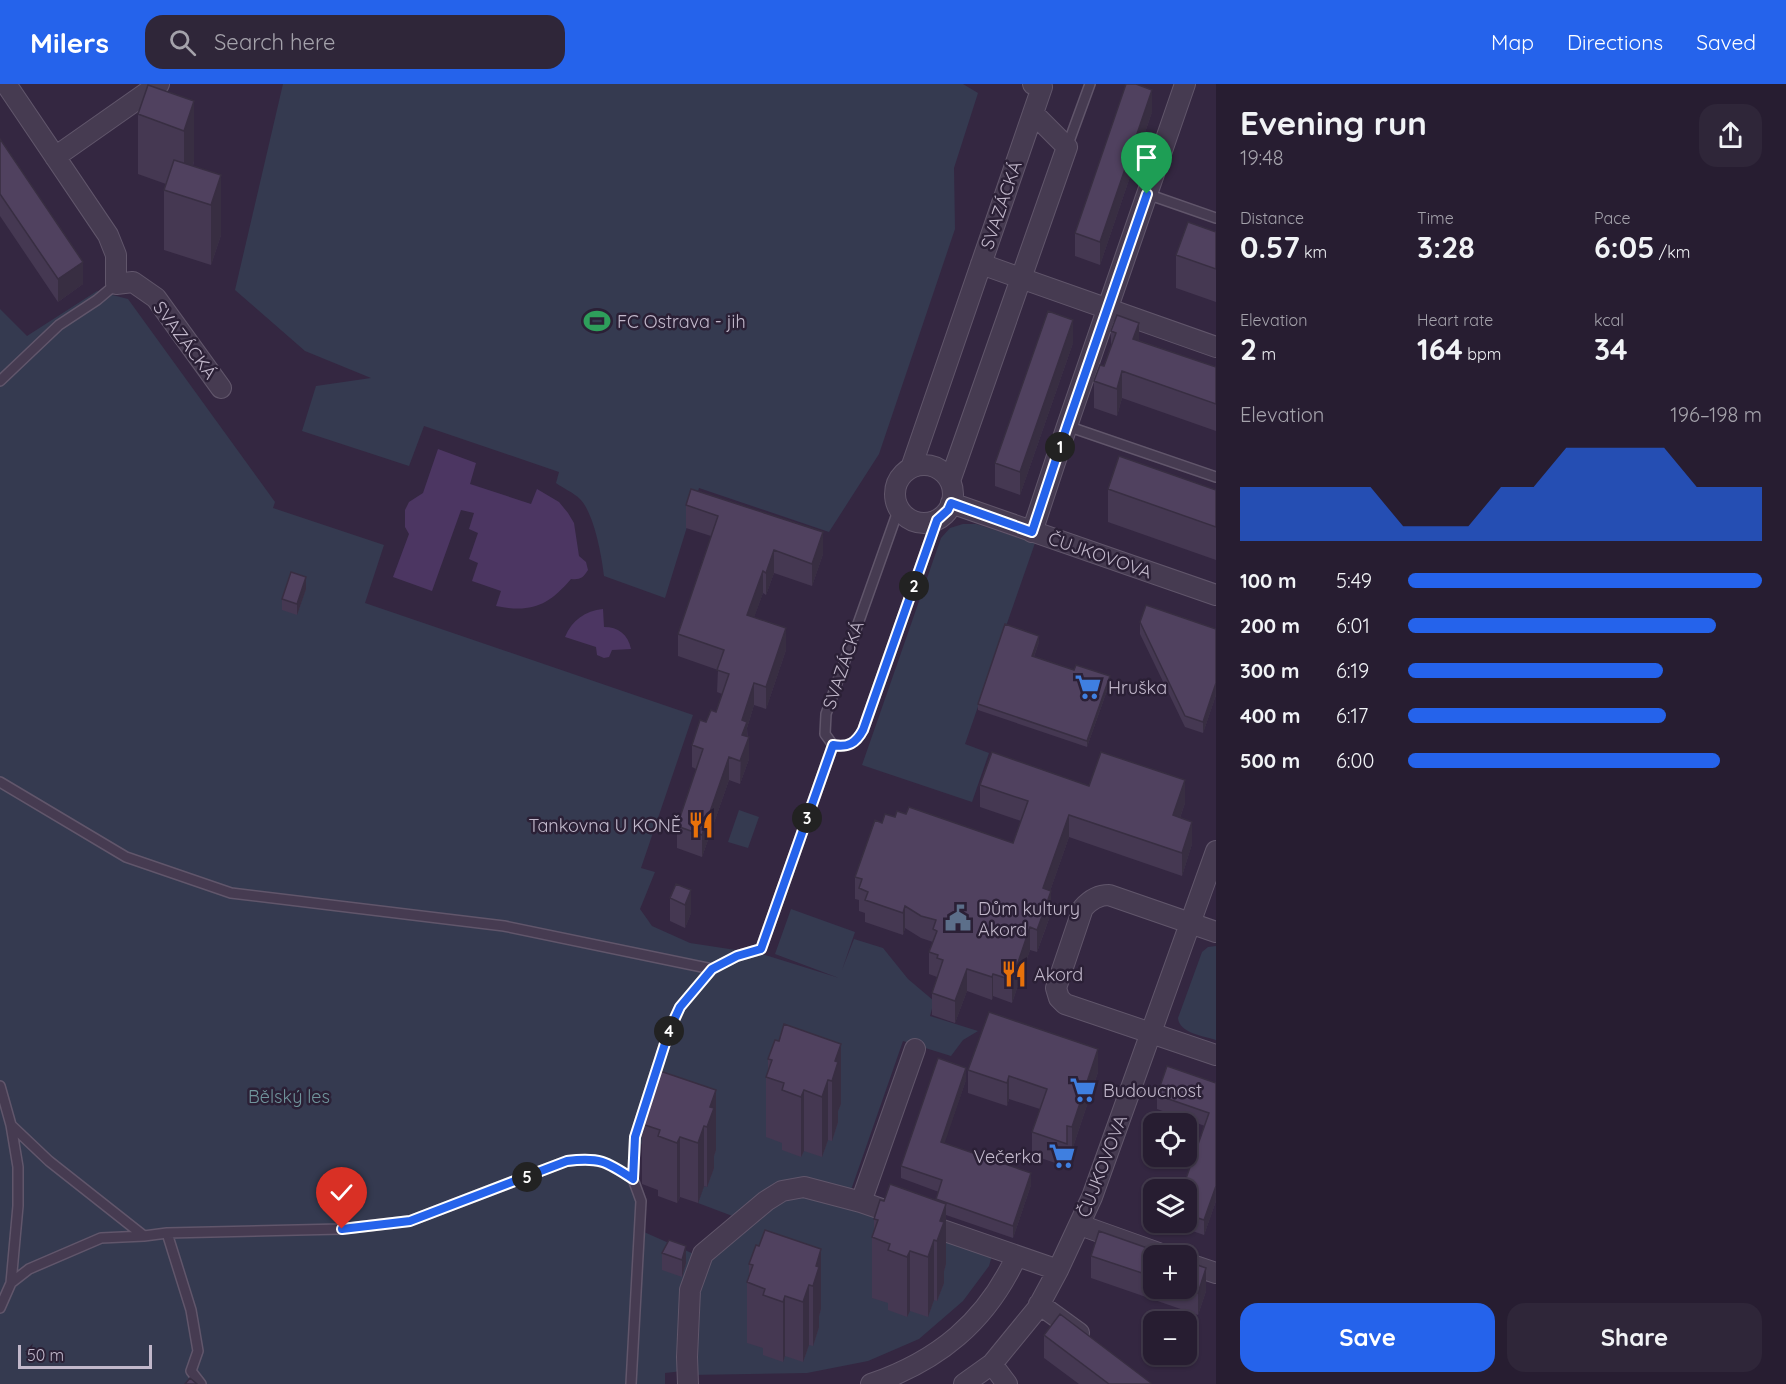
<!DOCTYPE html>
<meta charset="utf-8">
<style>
body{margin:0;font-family:Quicksand,sans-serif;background:#2f2639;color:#f1f3f6;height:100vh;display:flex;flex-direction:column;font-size:22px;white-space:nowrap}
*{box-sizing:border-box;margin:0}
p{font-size:20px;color:#a4a2ab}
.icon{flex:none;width:33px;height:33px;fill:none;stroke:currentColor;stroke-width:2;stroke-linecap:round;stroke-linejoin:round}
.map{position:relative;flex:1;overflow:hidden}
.details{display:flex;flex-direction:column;background:#271d31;width:570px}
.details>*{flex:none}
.tools{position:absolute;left:1143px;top:1029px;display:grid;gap:12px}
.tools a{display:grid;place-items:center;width:54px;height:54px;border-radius:12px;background:#271d31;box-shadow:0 2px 4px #0004,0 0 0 2px #433b4d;font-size:30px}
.scale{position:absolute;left:18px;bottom:15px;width:134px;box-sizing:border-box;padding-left:6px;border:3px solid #c2b8cb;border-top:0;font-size:16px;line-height:21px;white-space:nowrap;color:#c2b8cb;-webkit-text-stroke:4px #2b2036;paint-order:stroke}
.pin{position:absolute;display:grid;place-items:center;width:51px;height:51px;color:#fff;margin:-62px -26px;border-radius:50% 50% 50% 0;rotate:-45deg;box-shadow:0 0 6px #0007}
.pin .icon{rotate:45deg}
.km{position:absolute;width:30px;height:30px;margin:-15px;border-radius:50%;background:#222;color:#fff;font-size:16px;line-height:30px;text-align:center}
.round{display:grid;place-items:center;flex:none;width:63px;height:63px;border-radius:18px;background:#2f2639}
.headline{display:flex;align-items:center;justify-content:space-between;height:102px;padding:0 24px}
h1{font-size:33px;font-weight:700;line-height:45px}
.figures{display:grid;grid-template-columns:repeat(3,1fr);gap:9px;height:102px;padding:6px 24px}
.figures div{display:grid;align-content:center}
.figures b{font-size:30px;font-weight:700}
.figures small{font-size:16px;font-weight:400}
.figures p{font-size:16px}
.chart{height:168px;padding:12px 24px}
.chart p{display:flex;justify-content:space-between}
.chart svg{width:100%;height:108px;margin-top:6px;fill:#2563eb;opacity:.7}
.primary-button{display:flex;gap:12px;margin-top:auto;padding:12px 24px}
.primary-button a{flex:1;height:69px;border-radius:18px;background:#2563eb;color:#fff;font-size:24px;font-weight:700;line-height:69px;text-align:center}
.primary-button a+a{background:#2f2639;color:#f1f3f6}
ul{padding:0 24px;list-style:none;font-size:20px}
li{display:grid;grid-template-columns:96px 72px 1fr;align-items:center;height:45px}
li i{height:15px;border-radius:8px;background:#2563eb}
header{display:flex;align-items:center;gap:36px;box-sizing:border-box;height:84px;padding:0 30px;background:#2563eb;color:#fff}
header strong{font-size:28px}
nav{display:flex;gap:33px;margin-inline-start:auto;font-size:21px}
.search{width:420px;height:54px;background:#2f2639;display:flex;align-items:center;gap:15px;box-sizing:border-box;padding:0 21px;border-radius:18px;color:#a4a2ab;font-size:22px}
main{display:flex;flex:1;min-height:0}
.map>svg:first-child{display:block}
.green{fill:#353a50}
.water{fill:#4c3662}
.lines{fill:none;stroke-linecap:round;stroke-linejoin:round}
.lane-casing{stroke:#61566b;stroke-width:12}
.street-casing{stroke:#61566b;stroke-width:22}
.lane{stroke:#463b51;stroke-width:9}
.street{stroke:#463b51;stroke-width:20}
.wall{fill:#453852}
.shaded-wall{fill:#382e42}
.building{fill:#50415f;stroke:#382e42;stroke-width:1.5}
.route-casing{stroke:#fff;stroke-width:12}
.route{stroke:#2563eb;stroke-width:8}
.labels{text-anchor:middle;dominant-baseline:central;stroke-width:5;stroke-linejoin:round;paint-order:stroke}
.street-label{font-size:18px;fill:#c2b8cb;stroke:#2b2036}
.poi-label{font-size:18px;fill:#c2b8cb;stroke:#2b2036;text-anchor:start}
.park-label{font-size:18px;fill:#70959c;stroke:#2b2036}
</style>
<header>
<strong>Milers</strong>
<div class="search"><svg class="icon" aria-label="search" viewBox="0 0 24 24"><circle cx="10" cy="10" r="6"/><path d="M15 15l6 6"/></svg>Search here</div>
<nav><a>Map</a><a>Directions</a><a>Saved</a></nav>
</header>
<main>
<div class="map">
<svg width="1216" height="1300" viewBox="0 0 1216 1300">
<rect width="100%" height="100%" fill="#342741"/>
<path class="green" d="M283,0H963L978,9L954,84L955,145L879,370L829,448L699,404L665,514L604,492C602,473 594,429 580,415C574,409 563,404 556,399L559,388L424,342L409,382L302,347L316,302L371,294L305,267L235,206Z
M97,207L128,215L275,418L273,424L384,461L365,519L693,631L641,784L655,788L640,825L652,842L690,859L762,870L839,894L775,870L791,825L855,848L842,886L854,855L883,864L908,895L934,917L930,932L978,947L963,956L951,972L903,957L851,1106L994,1165L989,1182L963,1217L919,1255L868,1277L807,1289L688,1291L703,1170L743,1136L698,1119L704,1102L707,1103L713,1084L655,1038L641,1061L637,1113L644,1148L696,1171L683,1287L665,1289V1300H0V225L27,252Z
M963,440H976L1035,459L965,660L989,669L972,718L862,681L941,454L950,444Z
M739,726L759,733L748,764L728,758Z
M1216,862V956C1204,952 1179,949 1178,934L1202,868L1208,863Z"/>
<path class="water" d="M438,365L476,379L470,400L531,420L537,405L559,418L568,429L574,439L579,472L586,478L588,486C583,494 580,496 571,495C548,522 531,529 496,522L501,507L472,497L478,479L469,475L478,449L469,445L474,429L461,426L432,507L393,493L409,450L405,443V426L409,418L423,409Z
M603,525L604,543C618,543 628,550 631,565L612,566L609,573L604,574L597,571L596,563L565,553C572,536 585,527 603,525Z"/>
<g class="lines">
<g class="lane-casing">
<path id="lane" d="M1067,63L1090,0
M1147,110L1216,134
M0,297L59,241L97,216L116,200
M1067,342L1216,393
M899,424L826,630L825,650L833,661C848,664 856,659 863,646L937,436
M0,698L126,773L231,809L504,842L712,885
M0,1002L11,1041L18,1083V1122L11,1199L0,1224
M11,1041L49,1077L144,1152L167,1149
M11,1199L29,1185L101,1154L144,1152
M201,1300L191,1287L198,1267L191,1226L167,1149L341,1145L410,1137L567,1077C598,1073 607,1078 633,1095
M631,1300L641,1117L633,1095L635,1053L669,947L680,923L712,885L737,872L761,865L833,661"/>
</g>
<g class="street-casing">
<path id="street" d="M6,0L108,151L116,171V200L133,198L156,214L221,304
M55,73L159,0
M981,180L1216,263
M895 410a29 29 0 1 1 58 0a29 29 0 1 1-58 0Z
M911,384L1042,3L1033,0
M950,397L1067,63L1033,29
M951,419L1216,511
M1032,448L1067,342L1185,0
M1216,848L1109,811C1098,811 1090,816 1083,824L1056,904L1059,914L1065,920L1216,971
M861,1118L915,965
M1080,1141L1167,1172
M1186,1179L1216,1189
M1039,1220L1079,1249
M992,1280L1007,1300
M688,1300L687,1273L690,1206L703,1170L766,1117L782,1107L804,1103L861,1118L1058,1186
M871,1300C938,1277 986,1238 1016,1173
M964,1300L992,1280L1037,1225L1058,1186L1092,1113L1216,767"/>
</g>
<use href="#lane" class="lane"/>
<use href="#street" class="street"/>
</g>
<path class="wall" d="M194,17V77L193,82L221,91V151L211,181L164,166V106L166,100L138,90V30Z
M1152,28L1100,181L1075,172V149Z
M0,56L83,200L58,218L0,132Z
M1216,148V218L1176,204V171Z
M1111,247L1216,283V347L1122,314L1117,332L1094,324V297L1104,282L1111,262Z
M1073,259L1020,411L995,402V379Z
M691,405L823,470L812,502L774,489L766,511L763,509L754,533L786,566L766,625L754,621L747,644L749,675L740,700L729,696L702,773L677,764V742L696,685L692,683V661L706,638L716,628L722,610L717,608L718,586L678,572V550L711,452L686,444V421Z
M1108,405L1216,406V476L1108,438Z
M306,505L297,531L282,526V515Z
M1140,538L1216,545V611L1203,649L1185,643L1140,550Z
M1039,558L1034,573L1110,598L1087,663L978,626V620Z
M980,701L1089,702L1185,719L1180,734L1192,760L1182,792L1069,753L1050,807L1051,829L1044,849L1037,868L1030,866L1012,919L993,912L992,916L967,907L955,939L932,931V909L937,895V893L929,890V868L933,858L921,854L905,844L903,851L865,838V829L859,827V816L855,815V793L882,739L906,730L1013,759L1021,737L980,723Z
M676,800L691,829L685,844L670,837V814Z
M779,957L841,960V1020L838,1027V1038L832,1057L828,1056L822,1073L804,1067L801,1073L782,1066V1059L766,1053V993L768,986V975Z
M968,986L1098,988L1072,1066L1067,1065V1083L1032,1071V1048L1040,1025L1009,1015L1007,1022L968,1009Z
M966,996L944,1059L1031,1101L1013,1154L946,1131V1180L944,1187V1199L937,1217L934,1216L928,1233L910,1227L907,1233L888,1226V1219L872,1214V1153L874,1147V1135L884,1117L936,1116L939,1108L901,1094V1082Z
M1216,999V1117L1204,1151L1175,1141V1138H1186V1106L1205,1042L1157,1025V1011Z
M654,1004L716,1006V1066L714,1072V1084L707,1103L704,1102L698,1119L680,1113L677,1119L658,1112V1106L642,1100V1040L644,1034V1021Z
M669,1156L686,1179L682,1193L662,1186V1169Z
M759,1162L821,1165V1225L819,1232V1243L813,1262L809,1261L803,1278L785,1272L783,1278L763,1271V1264L747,1259V1198L749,1192V1180Z
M1091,1172H1154V1204H1186L1206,1207L1198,1231L1091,1194Z
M1044,1251L1151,1300H1079L1044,1274Z"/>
<path class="shaded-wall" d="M1152,6V28L1100,181V158Z
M194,17V77L184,107V47Z
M221,91V151L211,181V121Z
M83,178V200L58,218V195Z
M1073,236V259L1020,411V388Z
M1139,239V266L1133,255Z
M1122,287V314L1117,332V305Z
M823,448V470L812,502V480Z
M774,466V489L766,511V489Z
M763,487V509L747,553V531Z
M306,493V505L297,531V520Z
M786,544V566L766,625V603Z
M1039,552V558L1032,578V572Z
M1110,592V598L1087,663V657Z
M754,599V621L747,644V659L749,653V675L740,700L742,636Z
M1216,599V611L1203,649V638Z
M729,673V696L702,773V751Z
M1185,696V719L1173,754V731Z
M1069,731V753L1043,827V804Z
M1192,738V760L1182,792V769Z
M691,806V829L685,844V821Z
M1051,807V829L1037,868V846Z
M905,822V844L903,851V829Z
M1030,843V866L1012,919V896Z
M967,885V907L955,939V917Z
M993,890V912L992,916V893Z
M841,960V1020L838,1027V1038L832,1057V997L835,977Z
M1098,965V988L1072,1066V1043Z
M966,984V996L941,1070V1058Z
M1009,992V1015L1007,1022V999Z
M828,996V1056L822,1073V1013Z
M716,1006V1066L714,1072V1084L707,1103V1043L710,1023Z
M804,1006V1067L801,1073V1013Z
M704,1042V1102L698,1119V1059Z
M680,1053V1113L677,1119V1059Z
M1031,1089V1101L1013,1154V1142Z
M1216,1102V1117L1204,1151V1136Z
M946,1120V1180L944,1187V1199L937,1217V1157L940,1137Z
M934,1156V1216L928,1233V1173Z
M686,1162V1179L682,1193V1176Z
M821,1165V1225L819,1232V1243L813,1262V1202L816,1182Z
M910,1167V1227L907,1233V1173Z
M1206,1184V1207L1198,1231V1209Z
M809,1201V1261L803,1278V1218Z
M785,1212V1272L783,1278V1218Z"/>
<path class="building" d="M1126,0H1136L1152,6L1100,158L1075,149Z
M148,1L194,17L184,47L138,30Z
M0,55L83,178L58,195L0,110Z
M174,76L221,91L211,121L164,106Z
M1188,138L1216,148V185L1176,171Z
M1048,227L1073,236L1020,388L995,379Z
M1117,231L1139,239L1133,255L1216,283V320L1122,287L1117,305L1094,297L1100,281L1104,282L1116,249L1111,247Z
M1119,372L1216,406V443L1108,405Z
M691,405L823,448L812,480L774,466L766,489L763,487L747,531L786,544L766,603L754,599L742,636L747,638L742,651L749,653L740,677L729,673L702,751L677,742L703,665L692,661L700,636L706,638L711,626L716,628L729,590L717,586L724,566L678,550L718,432L686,421Z
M291,488L306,493L297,520L282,515Z
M1146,521L1216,545V599L1203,638L1185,632L1140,538Z
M1005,540L1039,552L1032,572L1074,586L1076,581L1110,592L1087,657L978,620Z
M992,668L1089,702L1101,668L1185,696L1173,731L1192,738L1182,769L1069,731L1043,804L1051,807L1044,827L1037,846L1030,843L1012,896L993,890L992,893L967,885L955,917L932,909L943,876L937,874L938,871L929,868L937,847L933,845L936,836L921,832L905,822L903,829L865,816L868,808L859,804L862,795L855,793L875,736L882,739L885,730L895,733L897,727L906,730L909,723L1013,759L1028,717L980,701Z
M676,800L691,806L685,821L670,814Z
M989,928L1098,965L1072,1043L1067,1042V1060L1032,1048L1047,1005L1009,992L1007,999L968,986Z
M784,940L841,960L835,977L838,978L832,997L828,996L822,1013L804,1006L801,1013L782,1006L784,999L766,993L772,976L768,975L775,956L779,957Z
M938,974L966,984L941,1058L1031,1089L1013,1142L936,1115L942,1096L901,1082Z
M1167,982L1216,999V1102L1204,1136L1186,1130V1106H1182L1209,1029L1157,1011Z
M660,987L716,1006L710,1023L714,1024L707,1043L704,1042L698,1059L680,1053L677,1059L658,1052L660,1046L642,1040L647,1023L644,1021L650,1003L654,1004Z
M890,1100L946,1120L940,1137L944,1138L937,1157L934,1156L928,1173L910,1167L907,1173L888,1166L890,1160L872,1153L878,1136L874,1135L880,1116L884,1117Z
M765,1146L821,1165L816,1182L819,1183L813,1202L809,1201L803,1218L785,1212L783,1218L763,1211L765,1205L747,1198L753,1181L749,1180L756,1161L759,1162Z
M1099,1147L1170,1172H1154V1193L1091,1172Z
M669,1156L686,1162L682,1176L662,1169Z
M1186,1177L1206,1184L1198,1209L1186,1204Z
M1060,1230L1151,1299L1150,1300H1109L1044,1251Z
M190,1294L197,1300H185Z"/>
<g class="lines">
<g class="route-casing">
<path id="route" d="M342,1145L410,1137L567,1077C599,1073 606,1077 633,1095L635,1053L669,947L680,923L712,885L737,872L761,865L833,661C848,664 856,659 863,646L937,436L948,426L951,419L1032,448L1067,342L1147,110"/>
</g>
<use href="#route" class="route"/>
</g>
<defs>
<g id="stadium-bare" transform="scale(2.07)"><path d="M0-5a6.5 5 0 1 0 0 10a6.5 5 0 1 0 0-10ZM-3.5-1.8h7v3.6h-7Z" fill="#2e9e5b" stroke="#2b2036" stroke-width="2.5" paint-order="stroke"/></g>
<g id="supermarket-bare" transform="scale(2.07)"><path d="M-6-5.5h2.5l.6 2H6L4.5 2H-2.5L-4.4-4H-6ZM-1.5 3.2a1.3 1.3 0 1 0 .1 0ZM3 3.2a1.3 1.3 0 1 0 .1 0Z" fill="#3f7fe0" stroke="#2b2036" stroke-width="2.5" paint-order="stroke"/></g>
<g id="restaurant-bare" transform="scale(2.07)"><path d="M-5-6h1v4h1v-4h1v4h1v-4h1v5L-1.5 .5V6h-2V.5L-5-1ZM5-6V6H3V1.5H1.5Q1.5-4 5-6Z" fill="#e8710a" stroke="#2b2036" stroke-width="2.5" paint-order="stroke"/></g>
<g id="civic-bare" transform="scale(2.07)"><path d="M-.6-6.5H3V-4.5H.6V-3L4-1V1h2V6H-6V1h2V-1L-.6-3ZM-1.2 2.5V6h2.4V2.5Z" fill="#5c6f8a" stroke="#2b2036" stroke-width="2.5" paint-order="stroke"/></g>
</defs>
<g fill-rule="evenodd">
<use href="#stadium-bare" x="597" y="237"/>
<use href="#supermarket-bare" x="1088" y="603"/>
<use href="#restaurant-bare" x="701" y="741"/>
<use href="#civic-bare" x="958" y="834"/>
<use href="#restaurant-bare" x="1014" y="890"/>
<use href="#supermarket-bare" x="1083" y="1006"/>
<use href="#supermarket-bare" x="1062" y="1072"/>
</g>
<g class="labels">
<g class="street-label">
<text transform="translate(1001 121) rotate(-71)">SVAZÁCKÁ</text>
<text transform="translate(185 256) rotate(53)">SVAZÁCKÁ</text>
<text transform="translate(1100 471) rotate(19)">ČUJKOVOVA</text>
<text transform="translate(843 581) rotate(-71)">SVAZÁCKÁ</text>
<text transform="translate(1102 1082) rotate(-69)">ČUJKOVOVA</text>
</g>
<g class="poi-label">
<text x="617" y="237">FC Ostrava - jih</text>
<text x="1108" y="603">Hruška</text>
<text x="681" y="741" text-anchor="end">Tankovna U KONĚ</text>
<text x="978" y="824">Dům kultury<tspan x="978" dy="21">Akord</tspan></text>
<text x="1034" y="890">Akord</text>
<text x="1103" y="1006">Budoucnost</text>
<text x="1042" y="1072" text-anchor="end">Večerka</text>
</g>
<g class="park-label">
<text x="289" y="1012">Bělský les</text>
</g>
</g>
</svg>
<div class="tools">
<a><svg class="icon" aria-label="locate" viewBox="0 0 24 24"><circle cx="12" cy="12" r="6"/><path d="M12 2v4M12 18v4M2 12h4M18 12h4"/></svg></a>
<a><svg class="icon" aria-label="layers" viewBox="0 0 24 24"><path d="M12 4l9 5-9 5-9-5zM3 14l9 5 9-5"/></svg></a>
<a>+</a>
<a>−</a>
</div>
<div class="scale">50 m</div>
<div class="pin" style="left:1147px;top:110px;background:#1e9e55"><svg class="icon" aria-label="arrive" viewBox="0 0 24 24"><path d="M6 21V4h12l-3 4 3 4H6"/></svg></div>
<div class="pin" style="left:342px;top:1145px;background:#d93025"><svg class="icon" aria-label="check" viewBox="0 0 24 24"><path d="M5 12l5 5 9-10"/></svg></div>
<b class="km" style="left:1060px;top:363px">1</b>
<b class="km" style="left:914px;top:502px">2</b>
<b class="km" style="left:807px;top:734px">3</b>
<b class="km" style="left:669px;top:947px">4</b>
<b class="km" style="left:527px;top:1093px">5</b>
</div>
<section class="details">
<div class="headline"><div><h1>Evening run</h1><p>19:48</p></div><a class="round"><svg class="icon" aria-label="share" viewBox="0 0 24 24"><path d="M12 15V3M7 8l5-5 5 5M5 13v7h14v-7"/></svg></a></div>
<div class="figures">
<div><p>Distance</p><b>0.57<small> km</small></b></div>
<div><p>Time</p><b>3:28</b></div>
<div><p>Pace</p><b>6:05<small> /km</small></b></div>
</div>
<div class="figures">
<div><p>Elevation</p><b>2<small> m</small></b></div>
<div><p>Heart rate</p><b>164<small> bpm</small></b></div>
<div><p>kcal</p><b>34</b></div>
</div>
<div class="chart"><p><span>Elevation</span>196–198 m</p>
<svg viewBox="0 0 160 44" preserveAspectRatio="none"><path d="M0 44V22L10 22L20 22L30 22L40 22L50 38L60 38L70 38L80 22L90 22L100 6L110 6L120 6L130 6L140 22L150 22L160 22V44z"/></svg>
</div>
<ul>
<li><b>100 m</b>5:49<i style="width:100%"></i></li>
<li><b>200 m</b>6:01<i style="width:87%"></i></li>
<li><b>300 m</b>6:19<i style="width:72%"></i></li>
<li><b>400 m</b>6:17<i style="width:73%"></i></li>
<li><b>500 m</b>6:00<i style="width:88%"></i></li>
</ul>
<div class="primary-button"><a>Save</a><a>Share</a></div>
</section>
</main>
